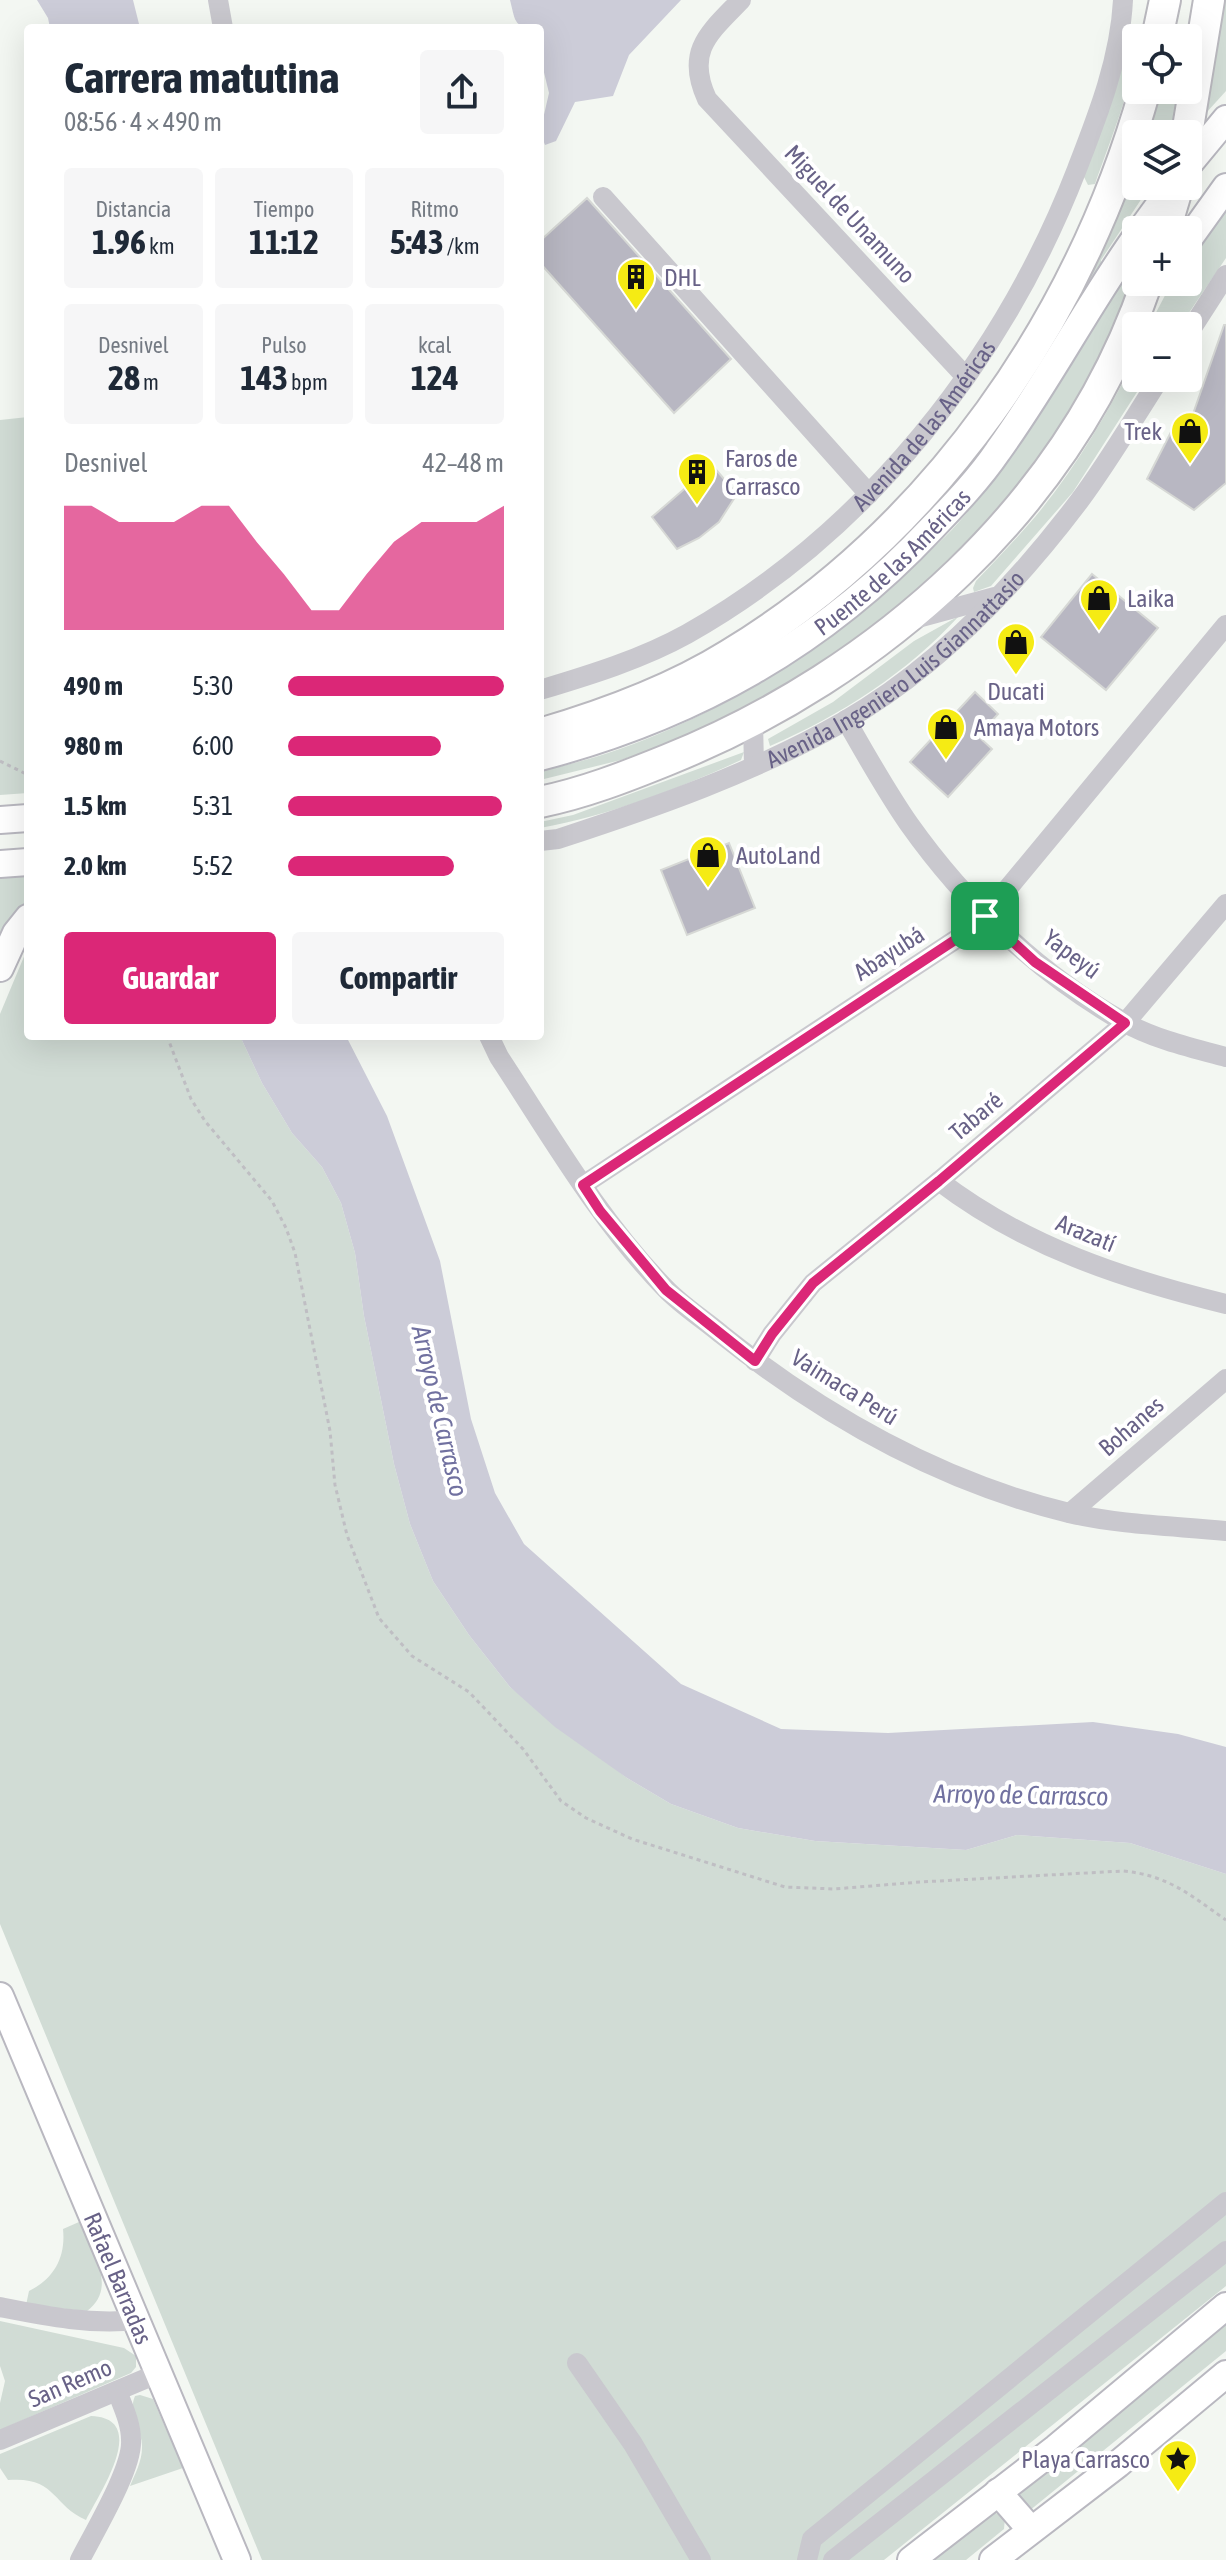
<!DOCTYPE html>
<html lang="es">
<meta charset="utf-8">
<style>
body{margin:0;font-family:"Asap Condensed",sans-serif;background:#f6f6f7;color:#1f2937;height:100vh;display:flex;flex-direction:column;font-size:30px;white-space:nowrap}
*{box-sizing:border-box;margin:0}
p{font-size:26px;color:#747a83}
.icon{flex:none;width:44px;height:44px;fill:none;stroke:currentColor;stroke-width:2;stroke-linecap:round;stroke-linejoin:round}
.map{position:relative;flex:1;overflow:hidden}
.panel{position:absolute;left:24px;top:24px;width:520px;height:1016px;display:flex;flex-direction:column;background:#fff;border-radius:8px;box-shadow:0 8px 32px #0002}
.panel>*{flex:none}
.controls{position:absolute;left:1122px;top:24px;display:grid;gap:16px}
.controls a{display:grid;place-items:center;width:80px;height:80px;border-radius:8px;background:#fff;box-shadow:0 8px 32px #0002;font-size:40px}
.pin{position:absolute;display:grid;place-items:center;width:68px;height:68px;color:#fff;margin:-34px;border-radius:16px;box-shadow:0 4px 12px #0006}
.round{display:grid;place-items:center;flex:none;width:84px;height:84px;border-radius:8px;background:#f6f6f7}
.headline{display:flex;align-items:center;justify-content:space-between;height:136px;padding:0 40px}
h1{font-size:44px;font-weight:700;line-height:60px}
.stats{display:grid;grid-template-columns:repeat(3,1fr);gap:12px;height:136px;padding:8px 40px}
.stats div{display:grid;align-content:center;border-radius:8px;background:#f6f6f7;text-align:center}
.stats b{font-size:34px;font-weight:700}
.stats small{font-size:22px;font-weight:400}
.stats p{font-size:22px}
.chart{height:224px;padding:16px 40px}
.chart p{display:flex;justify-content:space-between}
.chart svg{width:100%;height:144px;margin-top:8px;fill:#db2777;opacity:.7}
.cta{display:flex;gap:16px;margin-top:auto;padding:16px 40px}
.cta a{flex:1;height:92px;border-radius:8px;background:#db2777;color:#fff;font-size:32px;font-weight:700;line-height:92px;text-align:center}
.cta a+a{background:#f6f6f7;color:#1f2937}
ul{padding:0 40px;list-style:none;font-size:26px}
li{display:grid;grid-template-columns:128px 96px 1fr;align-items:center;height:60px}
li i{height:20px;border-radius:10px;background:#db2777}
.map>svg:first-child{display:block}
.green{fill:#d1dcd5}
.water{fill:#ccccd8}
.building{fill:#b8b7c2;stroke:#d6d8d5;stroke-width:2}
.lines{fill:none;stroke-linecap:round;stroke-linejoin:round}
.major-casing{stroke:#b9b8c0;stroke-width:30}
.highway-casing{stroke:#bab9bf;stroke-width:34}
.path{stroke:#bfbec3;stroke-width:3;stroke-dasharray:4 4;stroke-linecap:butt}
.minor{stroke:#c9c8ce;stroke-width:20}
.major{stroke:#fff;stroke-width:26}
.highway{stroke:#fff;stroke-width:30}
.route-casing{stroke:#fff;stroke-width:16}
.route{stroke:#db2777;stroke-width:10}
.labels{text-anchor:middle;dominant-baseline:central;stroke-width:8;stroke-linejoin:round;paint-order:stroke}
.street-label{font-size:24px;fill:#686287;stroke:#fff}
.poi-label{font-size:24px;fill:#686287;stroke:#fff;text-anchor:start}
.water-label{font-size:26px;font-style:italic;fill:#7171a0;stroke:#fff}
</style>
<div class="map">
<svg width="1226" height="2560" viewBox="0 0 1226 2560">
<rect width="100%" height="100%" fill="#f3f7f2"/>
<path class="green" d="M1223,0H1226V91L1206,113Z
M1138,37L1136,38C1136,80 1109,143 1095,184L1088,185L1083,175L1128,38Z
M1156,90H1184L1177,134H1143Z
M1136,155V186H1150L1101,260L1102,266L1041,366L1037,364Z
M1226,205V258L1180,326H1149L1172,282H1188V259Z
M1136,264V281L1119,322L1079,399L1033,472L949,568L817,671L692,735L621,760L540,780V771C676,744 808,663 909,570C928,552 949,535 965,515C987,488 1008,460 1027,432C1065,377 1096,317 1136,264Z
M1136,357V378H1146L1073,492L991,586L974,592L973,588L976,581C996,560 1016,539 1035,517C1075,469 1108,413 1136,357Z
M28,417V793L0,795V420Z
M959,616C908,672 840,716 770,746L768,739L833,702L914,641Z
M744,752L741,760C676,790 610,815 540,828V822L573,815Z
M28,873V904L17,915L0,945V875Z
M28,947V1036H240L262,1083L292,1133L322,1167L341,1203L355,1253L364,1316L394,1464L410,1524L433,1581L469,1635L510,1687L627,1778L671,1804L738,1828L815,1841L966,1850L1017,1835L1130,1843L1226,1874V2286L884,2560H262L0,1924V1014Z
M79,2222C91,2250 119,2287 87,2311L26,2305L29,2291C54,2279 66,2257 63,2229Z
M0,2321L124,2348L136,2356V2367L131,2373L0,2430V2403L5,2381L0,2366Z
M1226,2322V2351L1029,2511L1016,2494Z
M140,2395L153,2399L183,2468L130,2486C135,2474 142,2461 142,2448C143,2430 127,2414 135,2396Z
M91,2416C151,2418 99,2494 86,2520C52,2505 56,2476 8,2480L0,2468V2454Z
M994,2512L1005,2518L1004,2529L966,2560H929Z"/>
<path class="water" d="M37,0H133L140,28H50L48,18Z
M510,0H681L629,55L613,96L575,102L556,141L545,145L540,132L549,93L540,56V28C514,28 516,24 510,0Z
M240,1036H346L387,1116L440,1261L471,1419L495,1493L524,1544L681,1684L781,1729L888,1733L1093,1722L1178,1734L1226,1747V1874L1130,1843L1017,1835L966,1850L815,1841L738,1828L671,1804L627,1778L555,1727L510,1687L469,1635L433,1581L410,1524L394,1464L364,1316L355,1253L341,1203L322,1167L292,1133L262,1083Z"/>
<path class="building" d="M587,198L731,359L674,413L540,263V241Z
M1224,325H1226V483L1194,510L1147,479L1171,432L1185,437Z
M712,465L737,494L719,522L699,538L677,549L652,517Z
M1092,574L1158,628L1106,690L1041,637Z
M975,692L998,714L978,736L992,749L948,797L910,762Z
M729,843L755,908L687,935L661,870Z"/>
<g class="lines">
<g class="major-casing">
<g id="major">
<path d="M1188,165L1226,119"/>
<path d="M1141,230L1173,186"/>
<path d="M1188,240L1226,187"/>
<path id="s3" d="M540,757C693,717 822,645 931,529C955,504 979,479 998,451C1048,382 1087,306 1136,237"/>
<path d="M0,820L28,818"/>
<path d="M0,864L28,862"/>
<path d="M0,968L16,933L28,918"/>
<path id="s4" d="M0,1996L237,2560"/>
<path d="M998,2492L1031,2530"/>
<path d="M911,2560L1056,2448L1226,2306"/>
<path d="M993,2560L1118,2464L1226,2374"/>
</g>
</g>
<g class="highway-casing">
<path id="highway" d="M1157,38L1165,0
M1187,134L1209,0
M1165,230L1178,186
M540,734C605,715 671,691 729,655C935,530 1080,320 1145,90
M540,802C584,793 625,777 667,760C881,674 1071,505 1147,282"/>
</g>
<path class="path" d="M0,761L28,775
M167,1036L191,1099L205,1121L272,1201L286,1228L295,1253L330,1431L335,1485L347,1535L379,1618L412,1656L469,1692L523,1749L561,1801L586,1818L632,1839L785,1887L834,1889L920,1882L1123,1871C1168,1875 1190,1895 1226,1920"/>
<g class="minor">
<path d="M218,0L223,28"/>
<path d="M741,0C709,33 685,51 707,99L965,376"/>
<path d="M603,197L869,494"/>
<path d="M1188,334L1226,275"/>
<path d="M910,620L995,597"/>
<path id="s1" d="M540,690C590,675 642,659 687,634C867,532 1003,360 1077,169C1098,115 1120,59 1123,0"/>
<path d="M846,720C866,755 886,791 909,824C965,903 1038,973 1122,1021C1153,1039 1192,1048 1226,1057"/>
<path d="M753,721L754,766"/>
<path id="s2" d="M540,841L558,839C656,807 753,773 843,722C936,669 1016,585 1080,500C1109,461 1134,418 1160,378"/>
<path d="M489,1036L499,1057C551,1136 599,1220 665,1288C681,1305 703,1319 721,1334C824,1416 941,1482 1069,1513C1120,1525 1175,1526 1226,1531"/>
<path d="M939,1181C1024,1246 1123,1279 1226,1304"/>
<path d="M583,1185L961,936L985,916L1226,625"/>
<path d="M755,1361L772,1334L813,1283L939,1181L1125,1023L1226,904"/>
<path d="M1070,1513L1226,1379"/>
<path d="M0,2307C46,2316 90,2325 137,2320"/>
<path d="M577,2363L633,2444L701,2560"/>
<path d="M0,2440L159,2373"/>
<path d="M80,2560C94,2532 133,2468 131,2440C131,2423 123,2407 117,2391"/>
<path d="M807,2560L812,2539L1226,2202"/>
<path d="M833,2560L1226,2251"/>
</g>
<use href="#major" class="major"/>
<use href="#highway" class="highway"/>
</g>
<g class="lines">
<g class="route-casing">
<path id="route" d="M985,916L1035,962L1125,1023L939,1181L813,1283L772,1334L755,1361L666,1290L600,1211L583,1185L961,936Z"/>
</g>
<use href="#route" class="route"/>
</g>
<defs>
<g id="building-pin" transform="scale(2)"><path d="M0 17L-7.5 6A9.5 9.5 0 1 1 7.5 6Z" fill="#f5eb14" stroke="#fff"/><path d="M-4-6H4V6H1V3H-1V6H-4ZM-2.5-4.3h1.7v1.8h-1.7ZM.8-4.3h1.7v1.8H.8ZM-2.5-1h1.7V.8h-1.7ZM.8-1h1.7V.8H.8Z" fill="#111"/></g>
<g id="shop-pin" transform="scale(2)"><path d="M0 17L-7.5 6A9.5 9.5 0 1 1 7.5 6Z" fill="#f5eb14" stroke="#fff"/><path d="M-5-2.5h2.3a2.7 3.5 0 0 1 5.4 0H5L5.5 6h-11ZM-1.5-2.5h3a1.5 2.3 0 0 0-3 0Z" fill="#111"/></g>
<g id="sight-pin" transform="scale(2)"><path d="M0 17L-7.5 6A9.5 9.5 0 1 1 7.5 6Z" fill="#f5eb14" stroke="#fff"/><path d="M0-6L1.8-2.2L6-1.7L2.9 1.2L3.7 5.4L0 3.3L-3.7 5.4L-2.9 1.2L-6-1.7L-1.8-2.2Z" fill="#111"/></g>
</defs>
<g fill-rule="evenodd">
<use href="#building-pin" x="636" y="277"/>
<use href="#shop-pin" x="1190" y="431"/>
<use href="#building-pin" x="697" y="472"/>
<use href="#shop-pin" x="1099" y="598"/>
<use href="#shop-pin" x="1016" y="642"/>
<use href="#shop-pin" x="946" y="727"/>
<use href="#shop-pin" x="708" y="855"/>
<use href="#sight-pin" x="1178" y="2459"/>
</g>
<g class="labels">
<g class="street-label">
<text transform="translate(850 214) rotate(47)">Miguel de Unamuno</text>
<text stroke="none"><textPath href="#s1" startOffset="476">Avenida de las Américas</textPath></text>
<text stroke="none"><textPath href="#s3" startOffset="408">Puente de las Américas</textPath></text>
<text stroke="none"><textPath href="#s2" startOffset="400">Avenida Ingeniero Luis Giannattasio</textPath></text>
<text transform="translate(889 953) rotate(-33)">Abayubá</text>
<text transform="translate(1072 954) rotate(37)">Yapeyú</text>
<text transform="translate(976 1116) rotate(-40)">Tabaré</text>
<text transform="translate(1086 1233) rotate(22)">Arazatí</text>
<text transform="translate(845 1387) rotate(32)">Vaimaca Perú</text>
<text transform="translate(1131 1426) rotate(-41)">Bohanes</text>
<text stroke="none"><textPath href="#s4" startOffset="306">Rafael Barradas</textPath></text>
<text transform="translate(70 2383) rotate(-23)">San Remo</text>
</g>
<g class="poi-label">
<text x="664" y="277">DHL</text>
<text x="1162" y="431" text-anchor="end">Trek</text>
<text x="725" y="458">Faros de<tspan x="725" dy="28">Carrasco</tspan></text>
<text x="1127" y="598">Laika</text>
<text x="1016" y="691" text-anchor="middle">Ducati</text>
<text x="974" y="727">Amaya Motors</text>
<text x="736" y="855">AutoLand</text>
<text x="1150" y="2459" text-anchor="end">Playa Carrasco</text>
</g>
<g class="water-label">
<text transform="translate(440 1411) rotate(77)">Arroyo de Carrasco</text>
<text transform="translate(1021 1795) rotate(1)">Arroyo de Carrasco</text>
</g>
</g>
</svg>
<div class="controls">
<a><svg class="icon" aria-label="locate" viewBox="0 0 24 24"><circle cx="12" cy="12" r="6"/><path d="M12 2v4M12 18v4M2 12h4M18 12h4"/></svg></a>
<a><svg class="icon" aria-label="layers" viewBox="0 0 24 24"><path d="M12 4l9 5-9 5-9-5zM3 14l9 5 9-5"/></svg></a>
<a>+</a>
<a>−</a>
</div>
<div class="pin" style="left:985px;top:916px;background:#1e9e55"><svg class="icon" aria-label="arrive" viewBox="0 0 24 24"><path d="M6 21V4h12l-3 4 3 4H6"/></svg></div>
<section class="panel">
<div class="headline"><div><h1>Carrera matutina</h1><p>08:56 · 4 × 490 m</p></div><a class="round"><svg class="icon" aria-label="share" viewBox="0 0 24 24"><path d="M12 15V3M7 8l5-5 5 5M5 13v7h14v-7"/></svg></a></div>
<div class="stats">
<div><p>Distancia</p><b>1.96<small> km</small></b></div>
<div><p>Tiempo</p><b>11:12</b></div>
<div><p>Ritmo</p><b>5:43<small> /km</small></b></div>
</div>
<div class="stats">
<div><p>Desnivel</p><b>28<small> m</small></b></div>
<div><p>Pulso</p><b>143<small> bpm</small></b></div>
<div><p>kcal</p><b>124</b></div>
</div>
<div class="chart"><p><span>Desnivel</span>42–48 m</p>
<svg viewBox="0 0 160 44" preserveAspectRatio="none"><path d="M0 44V6L10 6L20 11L30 11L40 11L50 6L60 6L70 17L80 27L90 38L100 38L110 27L120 17L130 11L140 11L150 11L160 6V44z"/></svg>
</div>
<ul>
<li><b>490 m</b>5:30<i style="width:100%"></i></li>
<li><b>980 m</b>6:00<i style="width:71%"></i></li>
<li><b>1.5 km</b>5:31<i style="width:99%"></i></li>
<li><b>2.0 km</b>5:52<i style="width:77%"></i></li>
</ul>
<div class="cta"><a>Guardar</a><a>Compartir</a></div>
</section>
</div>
